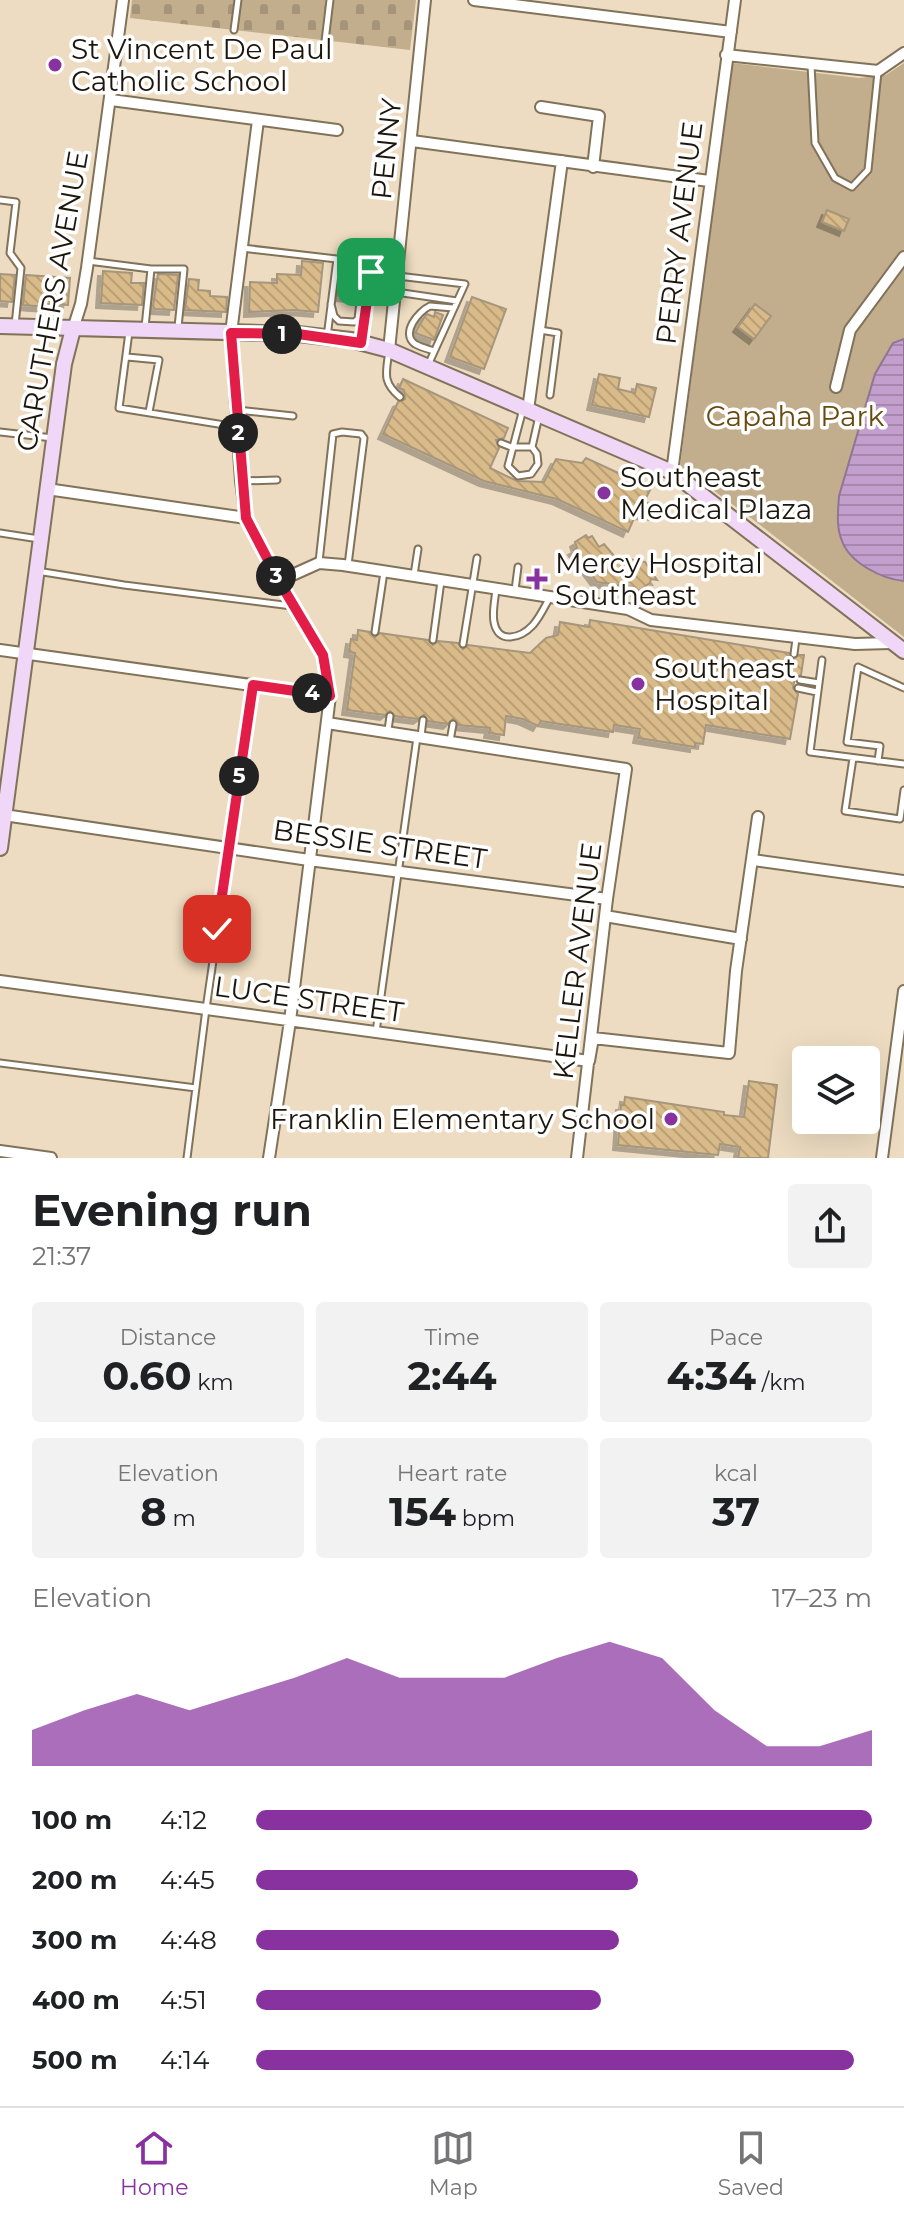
<!DOCTYPE html>
<meta charset="utf-8">
<style>
body{margin:0;font-family:Montserrat,sans-serif;background:#f2f2f2;color:#202124;height:100vh;display:flex;flex-direction:column;font-size:30px;white-space:nowrap}
*{box-sizing:border-box;margin:0}
p{font-size:26px;color:#757577}
.icon{flex:none;width:44px;height:44px;fill:none;stroke:currentColor;stroke-width:2;stroke-linecap:round;stroke-linejoin:round}
.map{position:relative;height:1158px;overflow:hidden}
.details{display:flex;flex-direction:column;background:#fff;flex:1}
.details>*{flex:none}
.fabs{position:absolute;left:792px;top:1046px;display:grid;gap:16px}
.fabs a{display:grid;place-items:center;width:88px;height:88px;border-radius:8px;background:#fff;box-shadow:0 8px 32px #0002;font-size:40px}
.pin{position:absolute;display:grid;place-items:center;width:68px;height:68px;color:#fff;margin:-34px;border-radius:16px;box-shadow:0 4px 12px #0006}
.km{position:absolute;width:40px;height:40px;margin:-20px;border-radius:50%;background:#222;color:#fff;font-size:22px;line-height:40px;text-align:center}
.round{display:grid;place-items:center;flex:none;width:84px;height:84px;border-radius:8px;background:#f2f2f2}
.overview{display:flex;align-items:center;justify-content:space-between;height:136px;padding:0 32px}
h1{font-size:44px;font-weight:700;line-height:60px}
.metrics{display:grid;grid-template-columns:repeat(3,1fr);gap:12px;height:136px;padding:8px 32px}
.metrics div{display:grid;align-content:center;border-radius:8px;background:#f2f2f2;text-align:center}
.metrics b{font-size:40px;font-weight:700}
.metrics small{font-size:22px;font-weight:400}
.metrics p{font-size:22px}
.chart{height:224px;padding:16px 32px}
.chart p{display:flex;justify-content:space-between}
.chart svg{width:100%;height:144px;margin-top:8px;fill:#87329f;opacity:.7}
ul{padding:0 32px;list-style:none;font-size:26px}
li{display:grid;grid-template-columns:128px 96px 1fr;align-items:center;height:60px}
li i{height:20px;border-radius:10px;background:#87329f}
.dock{display:flex;justify-content:space-around;align-items:center;height:112px;border-top:2px solid #e0e0e0;background:#fff;font-size:22px;color:#757577}
.dock a{display:grid;justify-items:center;gap:4px}
.dock .current{color:#87329f}
.map>svg:first-child{display:block}
.cemetery{fill:url(#cemetery-stones)}
.park{fill:#c2ad8c}
.water{fill:url(#water-rules);stroke:#907693;stroke-width:2}
.building{fill:url(#building-back-hatch);stroke:#a6967d;stroke-width:2;filter:url(#shadow)}
.lines{fill:none;stroke-linecap:round;stroke-linejoin:round}
.lane-casing{stroke:#81725a;stroke-width:9}
.street-casing{stroke:#81725a;stroke-width:14}
.secondary-casing{stroke:#81725a;stroke-width:18}
.lane{stroke:#fff;stroke-width:5}
.street{stroke:#fff;stroke-width:10}
.secondary{stroke:#f0d6f7;stroke-width:14}
.route-casing{stroke:#fff;stroke-width:16}
.route{stroke:#e11d48;stroke-width:10}
.poi-dot{fill:#87329f;stroke:#fff;stroke-width:3}
.labels{text-anchor:middle;dominant-baseline:central;stroke-width:7;stroke-linejoin:round;paint-order:stroke}
.poi-label{font-size:28px;fill:#1c160c;stroke:#fff;text-anchor:start}
.street-label{font-size:28px;fill:#1c160c;stroke:#fff}
.park-label{font-size:28px;fill:#694a0e;stroke:#fff}
</style>
<div class="map">
<svg width="904" height="1158" viewBox="0 0 904 1158">
<defs>
<pattern id="cemetery-stones" width="16" height="16" patternUnits="userSpaceOnUse" patternTransform="scale(2)"><rect width="16" height="16" fill="#c2ad8c"/><path d="M2 7V4a2 2 0 0 1 4 0v3zM10 15v-3a2 2 0 0 1 4 0v3z" fill="#a69478"/></pattern>
<pattern id="water-rules" width="6" height="5" patternUnits="userSpaceOnUse" patternTransform="scale(2)"><rect width="6" height="5" fill="#c29fcd"/><path d="M0 2.5h6" fill="none" stroke="#a688af"/></pattern>
<pattern id="building-back-hatch" width="6" height="6" patternUnits="userSpaceOnUse" patternTransform="scale(2)"><rect width="6" height="6" fill="#d9ba89"/><path d="M-1 5l2 2M0 0l6 6M5-1l2 2" fill="none" stroke="#ba9f75"/></pattern>
<filter id="shadow"><feDropShadow dx="-5" dy="5" stdDeviation="0" flood-color="#0004"/></filter>
</defs>
<rect width="100%" height="100%" fill="#eddcc1"/>
<path class="cemetery" d="M132,0H416L410,50L130,18Z"/>
<path class="park" d="M732,63L859,78L886,75L904,63V637L751,518L680,466Z"/>
<path class="water" d="M904,339V581C882,579 850,563 842,541C836,527 838,511 839,496L875,374L893,343Z"/>
<path class="building" d="M827,210L849,219L844,231L822,222Z
M302,261L323,263L318,312L294,310L249,312L250,282L277,283V274L301,275Z
M103,271L132,273L131,283H144L142,305L101,303Z
M0,274L15,275L12,302L0,301Z
M158,274L178,275L174,310L155,309L153,306Z
M26,275L70,278L68,305L48,304V307L23,305Z
M189,279L199,280L198,290L210,291V296L227,297L226,312L185,310Z
M339,283L356,284L355,297L338,296Z
M472,297L506,309L484,369L450,357Z
M755,304L771,316L754,339L738,327Z
M435,312L443,315L434,340L415,333L425,316L427,314L434,317Z
M599,374L620,378L618,389L635,393L637,384L656,388L649,417L592,405Z
M403,379L508,428L504,438L496,440L499,448L490,468L517,481L544,482L556,459L582,463L586,458L651,488L644,502L657,506L656,515L636,514L628,532L557,499L484,481L383,434L398,402L405,399L404,390L399,388Z
M586,535L588,538L592,536L599,547L604,544L615,557L645,562L657,580L651,579L650,583L637,592L633,587L597,582L573,550L577,548L575,542Z
M590,620L789,653L793,659L799,655H804L801,675L795,677L793,688L798,694L790,739L706,725L703,744L695,743V747L638,738L640,729L614,725L613,732L541,721L538,726L523,719L506,716L504,735L489,733L490,728L458,725L453,719L448,724L428,721L424,715L418,719L395,716L390,711L385,715L347,710L355,653L349,652L351,639L357,640L358,630L370,632L375,637L380,633L428,640L433,645L438,641L458,643L463,649L468,645L530,653L546,638L558,635L560,622L589,627Z
M749,1081L777,1085L768,1158H738L740,1147L720,1144L718,1155L618,1145L621,1105H624L625,1097L724,1112V1115L744,1117Z"/>
<g class="lines">
<g class="lane-casing">
<path id="lane" d="M234,30L238,0
M325,41L330,0
M811,65L815,143L835,178L852,187L868,170L878,72
M0,200L16,202L10,253L21,268L15,325
M242,248L397,266
M88,261L151,269L145,327
M151,269H184L178,327
M398,276L465,284L429,363
M396,292L457,301
M331,304L334,316L339,321L354,322L358,319L363,276L371,272
M540,330L558,333L550,395
M129,332L119,408L237,427
M327,337L337,259
M361,342L372,263
M389,351C386,373 382,382 400,397
M434,351C428,349 420,347 415,344C400,333 419,311 430,306L453,308
M127,357L159,360L149,412
M523,409L508,466L518,476L531,474L538,464L537,454L532,447L539,416
M237,410L293,416
M0,432L53,438
M501,443L511,447H532
M242,481L277,480
M0,533L39,539
M319,562L333,434L342,432L361,434L364,438L348,565
M37,571L124,585L292,606
M414,575L418,549
M496,589C495,600 492,612 494,622C498,645 521,638 533,625C540,617 545,606 550,597
M515,590L518,567
M375,632L384,572
M433,640L441,581
M463,644L477,558
M794,654L796,639
M800,680L819,683L810,752L904,764
M819,683L822,660
M798,688L817,692
M388,730L390,716
M421,736L423,720
M450,741L453,724
M853,758L845,811L900,819L904,790
M878,761L880,746L847,742L858,667L904,688
M376,1032L417,737
M0,1063L196,1088
M187,1158L206,1009L253,686"/>
</g>
<g class="street-casing">
<path id="street" d="M474,0L731,32
M726,55L878,71L904,53
M111,100L337,130
M541,107L599,116L593,167
M258,120L231,333L241,481L246,518L279,581L323,655L330,696L290,1021L269,1158
M412,141L709,181
M73,329L81,304L87,268L123,0
M389,350L425,0
M836,387L850,330L904,257
M528,410L562,161
M672,472L735,0
M47,489L246,518
M279,581L319,563L343,565L628,609L651,620L855,644L890,643
M0,650L330,696
M327,723L626,769L607,899L577,1158
M4,815L309,860L607,899
M753,860L904,881
M605,916L741,939
M0,981L589,1061L593,1038L729,1053L736,971L758,817
M0,1151L51,1158
M882,1158L904,991"/>
</g>
<g class="secondary-casing">
<path id="secondary" d="M0,326L298,334L351,340L389,350L672,472L904,651
M0,848L64,364L73,329"/>
</g>
<use href="#lane" class="lane"/>
<use href="#street" class="street"/>
<use href="#secondary" class="secondary"/>
</g>
<g class="lines">
<g class="route-casing">
<path id="route" d="M217,929L253,685L330,696L323,655L279,581L246,518L231,333L298,334L361,343L371,272"/>
</g>
<use href="#route" class="route"/>
</g>
<g class="poi-dot">
<circle cx="55" cy="65" r="8"/>
<circle cx="604" cy="493" r="8"/>
<path d="M533 567h8v8h8v8h-8v8h-8v-8h-8v-8h8z"/>
<circle cx="638" cy="684" r="8"/>
<circle cx="671" cy="1119" r="8"/>
</g>
<g class="labels">
<g class="poi-label">
<text x="71" y="49">St Vincent De Paul<tspan x="71" dy="32">Catholic School</tspan></text>
<text x="620" y="477">Southeast<tspan x="620" dy="32">Medical Plaza</tspan></text>
<text x="555" y="563">Mercy Hospital<tspan x="555" dy="32">Southeast</tspan></text>
<text x="654" y="668">Southeast<tspan x="654" dy="32">Hospital</tspan></text>
<text x="655" y="1119" text-anchor="end">Franklin Elementary School</text>
</g>
<g class="street-label">
<text transform="translate(386 149) rotate(-84)">PENNY</text>
<text transform="translate(679 233) rotate(-83)">PERRY AVENUE</text>
<text transform="translate(52 301) rotate(-80)">CARUTHERS AVENUE</text>
<text transform="translate(380 844) rotate(8)">BESSIE STREET</text>
<text transform="translate(577 961) rotate(-83)">KELLER AVENUE</text>
<text transform="translate(309 999) rotate(8)">LUCE STREET</text>
</g>
<g class="park-label">
<text x="795" y="416">Capaha Park</text>
</g>
</g>
</svg>
<div class="fabs">
<a><svg class="icon" aria-label="layers" viewBox="0 0 24 24"><path d="M12 4l9 5-9 5-9-5zM3 14l9 5 9-5"/></svg></a>
</div>
<div class="pin" style="left:371px;top:272px;background:#1e9e55"><svg class="icon" aria-label="arrive" viewBox="0 0 24 24"><path d="M6 21V4h12l-3 4 3 4H6"/></svg></div>
<div class="pin" style="left:217px;top:929px;background:#d93025"><svg class="icon" aria-label="check" viewBox="0 0 24 24"><path d="M5 12l5 5 9-10"/></svg></div>
<b class="km" style="left:282px;top:334px">1</b>
<b class="km" style="left:238px;top:433px">2</b>
<b class="km" style="left:276px;top:576px">3</b>
<b class="km" style="left:312px;top:693px">4</b>
<b class="km" style="left:239px;top:776px">5</b>
</div>
<section class="details">
<div class="overview"><div><h1>Evening run</h1><p>21:37</p></div><a class="round"><svg class="icon" aria-label="share" viewBox="0 0 24 24"><path d="M12 15V3M7 8l5-5 5 5M5 13v7h14v-7"/></svg></a></div>
<div class="metrics">
<div><p>Distance</p><b>0.60<small> km</small></b></div>
<div><p>Time</p><b>2:44</b></div>
<div><p>Pace</p><b>4:34<small> /km</small></b></div>
</div>
<div class="metrics">
<div><p>Elevation</p><b>8<small> m</small></b></div>
<div><p>Heart rate</p><b>154<small> bpm</small></b></div>
<div><p>kcal</p><b>37</b></div>
</div>
<div class="chart"><p><span>Elevation</span>17–23 m</p>
<svg viewBox="0 0 160 44" preserveAspectRatio="none"><path d="M0 44V33L10 27L20 22L30 27L40 22L50 17L60 11L70 17L80 17L90 17L100 11L110 6L120 11L130 27L140 38L150 38L160 33V44z"/></svg>
</div>
<ul>
<li><b>100 m</b>4:12<i style="width:100%"></i></li>
<li><b>200 m</b>4:45<i style="width:62%"></i></li>
<li><b>300 m</b>4:48<i style="width:59%"></i></li>
<li><b>400 m</b>4:51<i style="width:56%"></i></li>
<li><b>500 m</b>4:14<i style="width:97%"></i></li>
</ul>
</section>
<nav class="dock">
<a class="current"><svg class="icon" aria-label="home" viewBox="0 0 24 24"><path d="M3 11l9-7 9 7M6 9v11h12V9"/></svg>Home</a>
<a><svg class="icon" aria-label="map" viewBox="0 0 24 24"><path d="M3 6l6-2 6 2 6-2v14l-6 2-6-2-6 2zM9 4v14M15 6v14"/></svg>Map</a>
<a><svg class="icon" aria-label="saved" viewBox="0 0 24 24"><path d="M7 4h10v16l-5-4-5 4z"/></svg>Saved</a>
</nav>
